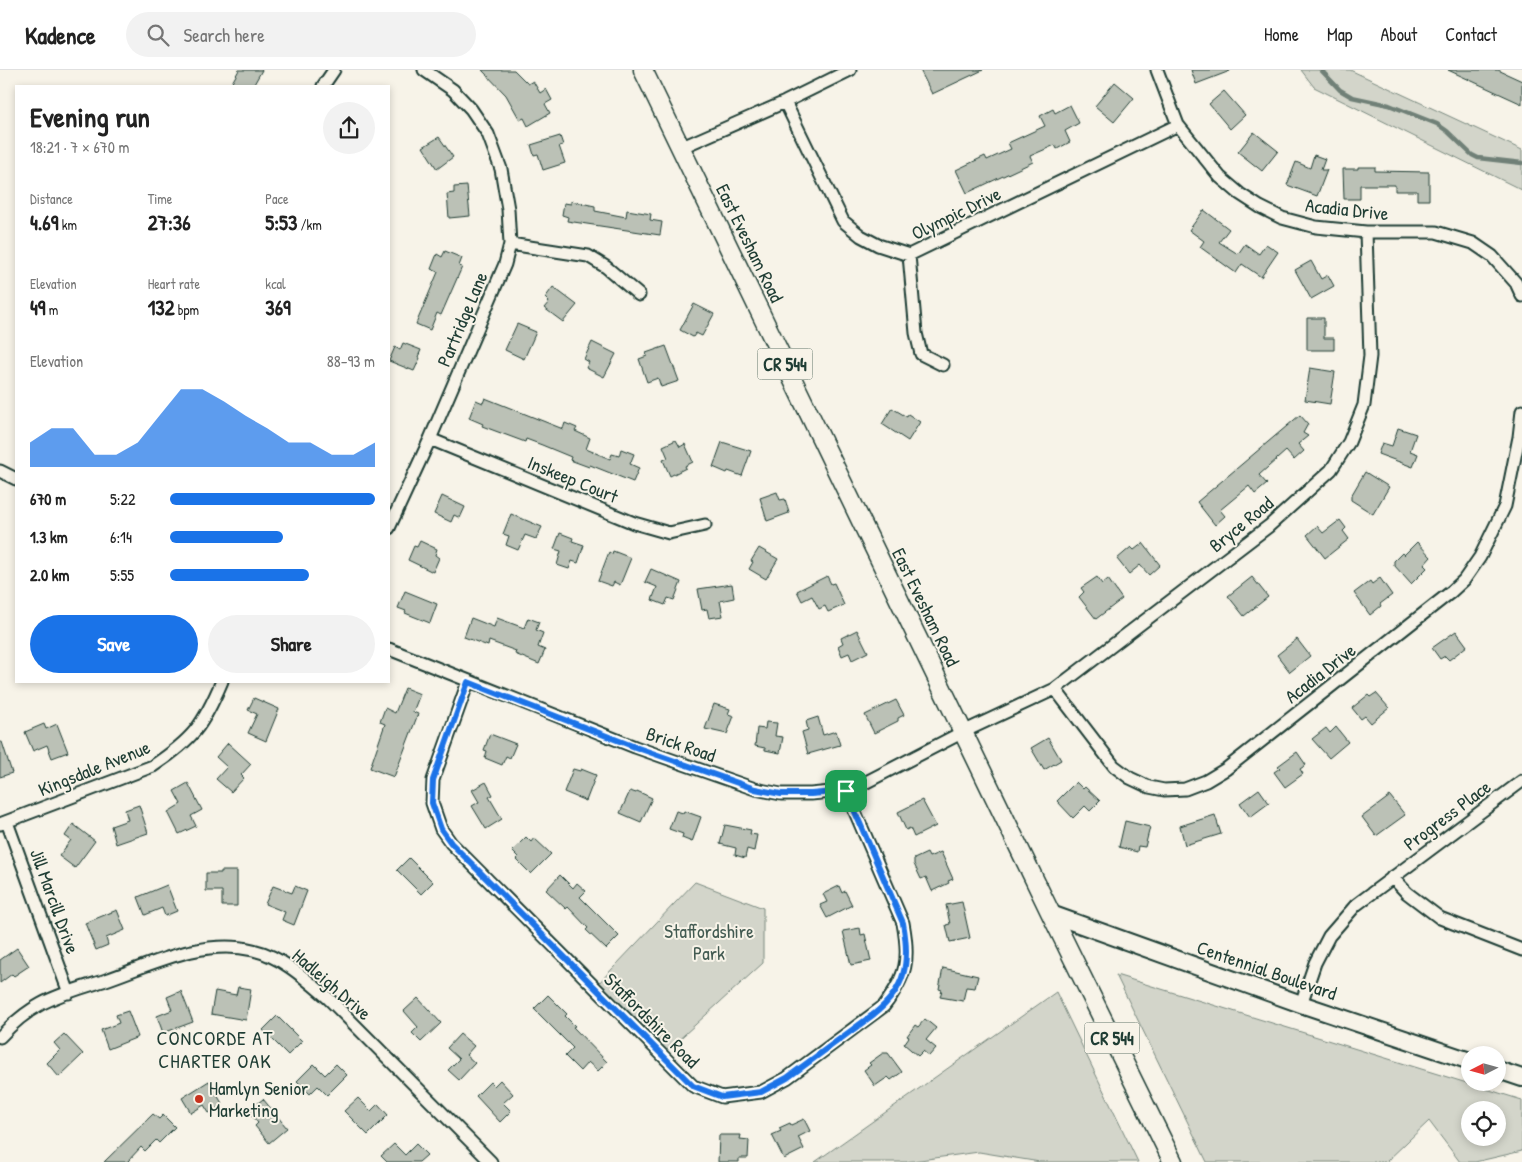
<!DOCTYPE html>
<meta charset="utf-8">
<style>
body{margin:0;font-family:"Patrick Hand",sans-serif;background:#f2f2f2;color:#222;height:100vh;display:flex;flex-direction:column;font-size:19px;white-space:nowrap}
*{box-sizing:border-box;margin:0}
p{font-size:16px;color:#767676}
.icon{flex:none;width:28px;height:28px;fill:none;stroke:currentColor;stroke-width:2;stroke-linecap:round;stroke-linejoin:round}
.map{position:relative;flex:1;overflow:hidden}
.sheet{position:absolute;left:15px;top:15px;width:375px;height:598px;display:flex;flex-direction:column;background:#fff;border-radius:0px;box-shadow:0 2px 8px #0003}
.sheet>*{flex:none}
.needle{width:32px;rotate:264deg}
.controls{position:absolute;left:1461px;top:976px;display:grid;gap:10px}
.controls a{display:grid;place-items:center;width:45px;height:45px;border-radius:50%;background:#fff;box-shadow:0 2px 8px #0003;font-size:25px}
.pin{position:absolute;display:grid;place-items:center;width:42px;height:42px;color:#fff;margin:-21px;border-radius:10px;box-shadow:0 2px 8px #0006}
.round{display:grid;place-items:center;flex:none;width:52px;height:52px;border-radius:26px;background:#f2f2f2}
.overview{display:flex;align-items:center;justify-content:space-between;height:85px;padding:0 15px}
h1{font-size:28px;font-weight:700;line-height:38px}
.metrics{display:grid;grid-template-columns:repeat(3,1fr);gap:8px;height:85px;padding:5px 15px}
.metrics div{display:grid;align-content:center}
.metrics b{font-size:21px;font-weight:700}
.metrics small{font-size:14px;font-weight:400}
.metrics p{font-size:14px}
.chart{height:140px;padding:10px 15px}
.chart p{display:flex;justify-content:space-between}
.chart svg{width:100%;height:90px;margin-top:5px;fill:#1a73e8;opacity:.7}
.button{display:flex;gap:10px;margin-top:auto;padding:10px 15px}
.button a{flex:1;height:58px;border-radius:30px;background:#1a73e8;color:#fff;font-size:20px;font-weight:700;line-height:58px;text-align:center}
.button a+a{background:#f2f2f2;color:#222}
ul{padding:0 15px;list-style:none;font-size:16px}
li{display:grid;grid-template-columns:80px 60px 1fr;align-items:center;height:38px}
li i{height:12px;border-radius:6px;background:#1a73e8}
header{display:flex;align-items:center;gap:30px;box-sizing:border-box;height:70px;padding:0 25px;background:#fff;border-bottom:1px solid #e0e0e0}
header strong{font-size:24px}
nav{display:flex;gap:28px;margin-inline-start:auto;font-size:18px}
.search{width:350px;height:45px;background:#f2f2f2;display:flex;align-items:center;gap:12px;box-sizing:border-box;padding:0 18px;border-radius:28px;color:#767676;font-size:19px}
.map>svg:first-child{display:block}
.green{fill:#d3d5ca;stroke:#79897f;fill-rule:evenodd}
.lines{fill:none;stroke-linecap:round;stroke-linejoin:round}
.stream{stroke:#6f8077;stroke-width:4.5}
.building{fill:#bbc1b6;stroke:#1f3d34}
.minor-casing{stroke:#1f3d34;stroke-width:15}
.secondary-casing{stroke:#1f3d34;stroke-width:20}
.primary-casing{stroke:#1f3d34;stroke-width:21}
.minor{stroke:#f7f3e8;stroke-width:11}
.secondary{stroke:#f7f3e8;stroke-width:16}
.primary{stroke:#f7f3e8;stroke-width:18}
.route-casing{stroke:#fff;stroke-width:10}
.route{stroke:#1a73e8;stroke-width:6}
.poi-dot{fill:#c8321e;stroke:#f7f3e8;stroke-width:2}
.labels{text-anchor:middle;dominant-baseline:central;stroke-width:4;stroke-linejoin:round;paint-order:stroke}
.shield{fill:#f7f3e8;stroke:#60746a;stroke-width:1}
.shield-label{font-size:18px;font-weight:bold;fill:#1f3d34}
.street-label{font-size:19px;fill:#1f3d34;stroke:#f7f3e8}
.park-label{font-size:19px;fill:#435b52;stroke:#f7f3e8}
.poi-label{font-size:19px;fill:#1f3d34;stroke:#f7f3e8;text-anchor:start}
.neighbourhood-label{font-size:20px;letter-spacing:1px;fill:#1f3d34;stroke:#f7f3e8}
</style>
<header>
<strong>Kadence</strong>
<div class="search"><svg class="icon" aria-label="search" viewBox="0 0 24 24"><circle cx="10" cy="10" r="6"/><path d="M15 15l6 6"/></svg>Search here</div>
<nav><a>Home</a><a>Map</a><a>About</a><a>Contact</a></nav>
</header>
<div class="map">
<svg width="1522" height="1092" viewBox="0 0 1522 1092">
<rect width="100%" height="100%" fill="#f7f3e8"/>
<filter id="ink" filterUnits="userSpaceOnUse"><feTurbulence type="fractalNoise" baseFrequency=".02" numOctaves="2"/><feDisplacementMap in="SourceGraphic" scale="10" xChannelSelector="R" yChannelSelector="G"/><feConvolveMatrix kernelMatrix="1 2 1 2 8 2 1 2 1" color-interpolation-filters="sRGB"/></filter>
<g filter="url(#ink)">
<path class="green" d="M1301,0H1350L1522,80V120L1314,17Z
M695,812L763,838V893L662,985L595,917Z
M1116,905L1522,1030V1081L1475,1092H1460L1429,1051L1386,1092H1207ZM1470,1040H1498V1068H1470Z
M1056,922L1138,1092H1040L979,1082L905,1092H815Z"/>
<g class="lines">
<path class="stream" d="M1321,0L1340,20L1352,27L1389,35L1437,54L1447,61L1472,85L1478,88L1522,93"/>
</g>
<path class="building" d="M239,0H262L253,16H230Z
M482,0H514L528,14L533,11L540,23L546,19L552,30L545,34L550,43L528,56L524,48L520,50L506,25Z
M920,0H983L932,24Z
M1191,0H1230V1L1196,14Z
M1448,0H1498L1522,11V34Z
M1115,12L1134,28L1114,52L1095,36Z
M1224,21L1245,45L1230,59L1209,34Z
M1070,35L1079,53L1065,61L1070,72L1057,79L1055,75L1030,86L1033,92L967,123L956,100L985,86L987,90L1011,79L1008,73L1045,56L1040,46L1053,39L1055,43Z
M1254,62L1278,81L1262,101L1238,82Z
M560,66L563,75L559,76L565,93L543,100L538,84L534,85L531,75Z
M439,67L453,87L437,99L423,77Z
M1314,85L1325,89L1321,100H1327L1317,126L1287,115L1296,92L1310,98Z
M1358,97H1375V101L1429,102V130H1417V121H1395V115H1360V129H1344L1343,99H1358Z
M467,116L470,146L449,148L447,124L454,123V117Z
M571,131L595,136V141L626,147L627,140L651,144L650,150L662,152L660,165L567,151L568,147L562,145L564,133L571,134Z
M1204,140L1229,159L1219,172L1238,184L1245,174L1259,184L1266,174L1278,182L1261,207L1242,194L1236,203L1200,177L1204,171L1189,160Z
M445,181L462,188L459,196L462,197L441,245L437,243L430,260L416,254L438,202L431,199L437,184L442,187Z
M1311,191L1321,209L1328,205L1334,216L1311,229L1295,200Z
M553,217L577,235L563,252L544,238L549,232L545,228Z
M694,234L714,244L702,266L696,263L693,267L680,260Z
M1307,248H1324V268H1334V280H1307Z
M517,254L536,262L524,289L505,280Z
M592,272L616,284L604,307L586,298L589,292L584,289Z
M403,273L421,280L418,287L420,288L414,301L389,291L395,277L400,280Z
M666,276L679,311L661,317L658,308L647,312L639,289L647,286L646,283Z
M1310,298L1335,302L1330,334L1305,330Z
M485,328L563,359L565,353L577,358L575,361L590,368L586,379L610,389L612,384L619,386L621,379L634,384L630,394L639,398L633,412L590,395L589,397L570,390L571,387L542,375L526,369L525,372L482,356L483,354L469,348L476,330L483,333Z
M892,338L907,347L908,344L920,352L908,371L882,354Z
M1300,345L1308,354L1303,363L1308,366L1298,374L1304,381L1294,390L1286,381L1259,405L1267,414L1255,424L1249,416L1220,440L1225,446L1215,455L1197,432Z
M1398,358L1416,364L1410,381L1418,384L1413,397L1378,384L1382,373L1392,376Z
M676,370L680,377L685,374L693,392L685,396L686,398L670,406L663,390L668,388L663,376Z
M722,372L751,381L742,406L728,401L727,403L713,397Z
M1365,402L1389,417L1373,444L1351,430V426Z
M777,422L780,430L785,429L789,443L767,451L760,428Z
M442,426L465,437L460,448L454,445L451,452L434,444Z
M511,444L542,457L536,469L525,465L518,480L506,475L509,466L503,464Z
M1340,450L1346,458L1343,461L1349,469L1325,488L1307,465L1317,456L1323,463Z
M560,463L573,468L572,471L584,475L578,493L572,491L569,499L557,495L561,481L554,479Z
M420,471L437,479L435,485L439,488L433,502L408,490L414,476L417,477Z
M1417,472L1431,487L1424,495L1427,498L1411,514L1394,495V491L1402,483L1404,485Z
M1143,473L1160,495L1149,505L1140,495L1129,504L1117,489L1131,477L1134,480Z
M759,478L778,489L766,509L749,499L753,492L751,491Z
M613,481L631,488L620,515L614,512L612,516L598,511L609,482L612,484Z
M651,499L681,512L674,530L668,528L665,535L652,530L657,517L645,512Z
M827,506L831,514L834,513L844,535L828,542L825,536L819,539L812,526L802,531L797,521Z
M1097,507L1102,514L1108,509L1122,529L1096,549L1079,527L1084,522L1081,518Z
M1252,507L1268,527L1244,546L1228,526Z
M1380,508L1392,525L1380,534L1381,536L1370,545L1354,523L1370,511L1372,514Z
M732,514L734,528L720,531L723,546L709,548L707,539L702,540L698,519Z
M405,521L437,534L430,553L405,543L406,541L398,538Z
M471,548L494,557L497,548L524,558L528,548L539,552L536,560L543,563L538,577L545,580L539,594L515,584L516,581L489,571L488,576L464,567Z
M857,560L868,582L852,590L849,583L842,586L838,576L843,573L841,568Z
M1456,561L1467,576L1449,590L1445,586L1440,589L1432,578Z
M1297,569L1310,586L1290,602L1277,585Z
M405,618L420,624L413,642L418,644L394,707L370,698L385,654L380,652L385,638L395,643Z
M1376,623L1389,638L1371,653L1365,646L1361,649L1352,638L1368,625L1370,627Z
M254,628L279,639L266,671L248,663L257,644L248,640Z
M896,630L904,645L898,648V651L874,663L865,645Z
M714,634L730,639L728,644L734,646L727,664L705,659Z
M818,647L823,665L836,661L840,675L808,684L802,662L808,660L806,651Z
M766,652L777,653L775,666L783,667L780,683L765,680V678L755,676L757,658L765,659Z
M44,654L46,659L57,654L68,682L52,688L47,675L33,681L25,662Z
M1336,657L1348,672L1329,688L1312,669L1326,658L1330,663Z
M490,664L516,674L510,688L506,686L502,695L485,688L487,681L484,680Z
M1048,668L1061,690L1044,700L1031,678Z
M0,672H2L12,703L0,707Z
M228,673L251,694L241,705L244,708L231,722L216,709L227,697L216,687Z
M1297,682L1306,695L1300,699L1303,704L1285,717L1274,702L1280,698L1278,696Z
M573,699L580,701L581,699L596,705L586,731L564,722Z
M486,712L493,725L489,727L502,749L486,759L472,736L479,732L472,720Z
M1076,712L1083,719L1085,717L1100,731L1090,741L1085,736L1073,748L1057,731Z
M188,713L202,740L191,746L196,756L179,764L168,742L181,734L174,721Z
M1259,719L1269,733L1250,747L1240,733Z
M630,721L636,723L637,721L652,728L641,752L620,743Z
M1390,726L1405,745L1376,766L1362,747Z
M922,730L936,756L914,767L910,758L906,760L898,742Z
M139,735L148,763L116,774L111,756L128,750L125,740Z
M676,741L683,743L684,741L701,747L692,772L682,768L683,764L669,759Z
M1215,745L1221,764L1185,775L1180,756Z
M1125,751L1150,757L1145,777L1138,776L1137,782L1119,777Z
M73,754L95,771L75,798L59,786L71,770L65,766Z
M725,755L751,760L750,764L757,765L754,781L747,779L745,788L735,785L736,778L720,774Z
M526,767L531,772L534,768L551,784L531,804L516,789L518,787L512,781Z
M941,782L953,809L948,811L949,813L932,821L926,807L921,809L914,794V789L927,783L929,787Z
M409,788L433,812L421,824L397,800Z
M221,801H237V836H222V821H206V803H221Z
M560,805L573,818L577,813L586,821L580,827L619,866L606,879L586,860L588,858L568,837L566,839L546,820Z
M167,815L177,841L165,846L162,838L145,845L138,827Z
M273,816L292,823L295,816L307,821L294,855L282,850L285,842L265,834Z
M839,816L842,823L845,821L852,835L827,848L820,835L827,832L823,824Z
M962,832L970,868L950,872L946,855L950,854L946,835Z
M117,840L125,860L106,868L108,875L96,880L85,853Z
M860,858L861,865L865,864L871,891L851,895L843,861Z
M17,878L29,896L14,906L12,904L0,913V890Z
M943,898L978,906L975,918L966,917L963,931L940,927L942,920L939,919Z
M238,917L251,919L246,950L211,944L215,921L236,925Z
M181,921L193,952L163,963L157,946L172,940L167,927Z
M548,925L567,944L565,946L575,956L573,957L607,992L598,1001L588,992L580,1001L565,986L573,978L534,939Z
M418,928L441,953L421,972L412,963L418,957L404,941Z
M128,941L138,967L108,979L101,960L119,953L116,945Z
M277,946L302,971L288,985L263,960Z
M925,949L936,958L926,970L936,978L929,986L923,981L918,986L904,974L909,967L907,966L915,955L918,957Z
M64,964L83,984L59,1007L47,993L60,980L54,973Z
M460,964L474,976L466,985L475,993L459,1010L448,1000L459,989L447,978Z
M883,983H888L902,1002L891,1010L888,1007L875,1016L864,1000L871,995L869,993Z
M314,994L325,1005L336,994L347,1005L327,1025L318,1016L310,1024L297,1011Z
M500,1010L513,1024L503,1033L511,1041L500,1052L476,1026L490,1012L494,1016Z
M209,1011L223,1035L209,1043L204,1035L191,1043L182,1028Z
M358,1028L371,1041L378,1034L388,1045L368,1065L344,1041Z
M263,1029L287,1058L269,1073L255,1056L258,1053L248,1041Z
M153,1044L159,1049L163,1045L175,1057L159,1073L156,1070L145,1081L141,1077L128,1091L129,1092H104Z
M804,1049L810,1061L798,1067L804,1079L784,1089L772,1065L781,1061L779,1058L790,1053L791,1055Z
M719,1065H741L740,1069L749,1070L748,1088H739V1092H718Z
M394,1074L405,1085L416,1074L427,1085L419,1092H387L381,1086Z"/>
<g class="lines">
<g class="minor-casing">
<path id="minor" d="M1157,0L1178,55L1220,107L1240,124L1260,137L1282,148L1316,157L1366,162H1436L1473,173L1492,186L1516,213L1522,226
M323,16L334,0
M785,32L843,151L861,166L878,175L909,185L1178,55
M680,78L785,32L850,0
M510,174L588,186L606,197L639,225
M909,185L916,263L921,284L943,295
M430,369L634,453L669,463L705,455
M0,401L16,409
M389,458L430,369L505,194L510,174L508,139L501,99L488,64L471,39L453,20L424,0
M389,579L635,677L755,719L781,724H811L851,720L963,662L1055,619L1269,456L1331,400L1349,372L1364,335L1370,286L1366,162
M468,612L433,710L432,733L441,759L451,773L693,1016L722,1027L761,1022L787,1008L884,936C907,905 910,890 903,853L846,721
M1055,619L1114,696L1130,708L1149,717L1164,720L1185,719L1206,711L1226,699L1451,522L1464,510L1480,487L1505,436L1519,367L1522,341
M7,752L69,923
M0,754L153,696C193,669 203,656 222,611
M1392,807L1407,823L1440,848L1522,880
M1301,934L1315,893L1329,866L1356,835L1522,711
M0,967C12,954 26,942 41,934C61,923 85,917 106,910C152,894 203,868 253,880C283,887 307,910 329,929L491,1092"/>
</g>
<g class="secondary-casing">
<path id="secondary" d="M1051,844L1301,934L1470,991
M1498,1000L1522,1008"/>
</g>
<g class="primary-casing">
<path id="primary" d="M643,0L1051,844L1173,1092"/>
</g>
<use href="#minor" class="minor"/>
<use href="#secondary" class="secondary"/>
<use href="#primary" class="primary"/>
</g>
</g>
<g class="lines" filter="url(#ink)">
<g class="route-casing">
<path id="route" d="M468,612L635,677L755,719L781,724H811L846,721L903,853C910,891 907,918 874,944L787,1008L761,1022L722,1027L693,1016L451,773L441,759L432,733L433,710Z"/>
</g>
<use href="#route" class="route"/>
</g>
<circle class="poi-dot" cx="199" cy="1029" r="5"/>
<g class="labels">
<g class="shield">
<rect x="757.5" y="278.5" width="55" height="31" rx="4"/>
<rect x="1084.5" y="952.5" width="55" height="31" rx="4"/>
</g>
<g class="shield-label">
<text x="785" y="294">CR 544</text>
<text x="1112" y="968">CR 544</text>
</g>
<g class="street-label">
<text transform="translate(1347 139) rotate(6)">Acadia Drive</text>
<text transform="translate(956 143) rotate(-26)">Olympic Drive</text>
<text transform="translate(750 173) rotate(64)">East Evesham Road</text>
<text transform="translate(462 249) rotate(-67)">Partridge Lane</text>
<text transform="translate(573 409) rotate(22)">Inskeep Court</text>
<text transform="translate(1241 454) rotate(-39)">Bryce Road</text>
<text transform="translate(926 537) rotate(64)">East Evesham Road</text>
<text transform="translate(1320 603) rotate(-38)">Acadia Drive</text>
<text transform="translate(681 674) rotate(19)">Brick Road</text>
<text transform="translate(94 698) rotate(-22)">Kingsdale Avenue</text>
<text transform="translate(1447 745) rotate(-37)">Progress Place</text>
<text transform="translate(55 831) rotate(70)">Jill Marcill Drive</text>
<text transform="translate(1267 900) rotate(19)">Centennial Boulevard</text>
<text transform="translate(332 914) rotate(41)">Hadleigh Drive</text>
<text transform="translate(652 950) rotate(45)">Staffordshire Road</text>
</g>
<g class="park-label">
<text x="709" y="861">Staffordshire<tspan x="709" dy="22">Park</tspan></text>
</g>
<g class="poi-label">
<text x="209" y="1018">Hamlyn Senior<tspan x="209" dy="22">Marketing</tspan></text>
</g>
<g class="neighbourhood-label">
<text x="215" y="967">CONCORDE AT<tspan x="215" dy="23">CHARTER OAK</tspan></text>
</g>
</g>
</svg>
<div class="controls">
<a><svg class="needle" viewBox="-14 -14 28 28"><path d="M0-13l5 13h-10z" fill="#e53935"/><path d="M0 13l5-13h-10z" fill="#767676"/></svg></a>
<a><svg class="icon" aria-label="locate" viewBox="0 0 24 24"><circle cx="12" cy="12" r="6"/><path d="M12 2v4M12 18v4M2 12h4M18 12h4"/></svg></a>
</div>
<div class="pin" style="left:846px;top:721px;background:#1e9e55"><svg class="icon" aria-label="arrive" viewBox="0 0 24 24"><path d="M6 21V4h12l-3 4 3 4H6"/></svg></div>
<section class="sheet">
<div class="overview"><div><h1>Evening run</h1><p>18:21 · 7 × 670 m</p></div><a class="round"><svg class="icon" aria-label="share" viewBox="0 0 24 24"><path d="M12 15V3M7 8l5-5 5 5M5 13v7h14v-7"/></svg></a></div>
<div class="metrics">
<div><p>Distance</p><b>4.69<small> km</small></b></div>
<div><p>Time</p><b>27:36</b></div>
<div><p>Pace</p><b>5:53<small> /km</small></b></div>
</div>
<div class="metrics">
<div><p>Elevation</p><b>49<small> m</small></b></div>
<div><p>Heart rate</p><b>132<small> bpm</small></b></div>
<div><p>kcal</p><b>369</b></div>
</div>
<div class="chart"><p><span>Elevation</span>88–93 m</p>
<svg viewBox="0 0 160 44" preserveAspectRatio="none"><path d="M0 44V32L10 25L20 25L30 38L40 38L50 32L60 19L70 6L80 6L90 12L100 19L110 25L120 32L130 32L140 38L150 38L160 32V44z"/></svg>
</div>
<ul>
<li><b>670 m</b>5:22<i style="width:100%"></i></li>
<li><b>1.3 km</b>6:14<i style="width:55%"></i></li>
<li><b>2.0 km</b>5:55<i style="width:68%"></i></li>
</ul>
<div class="button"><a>Save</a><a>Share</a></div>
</section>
</div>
